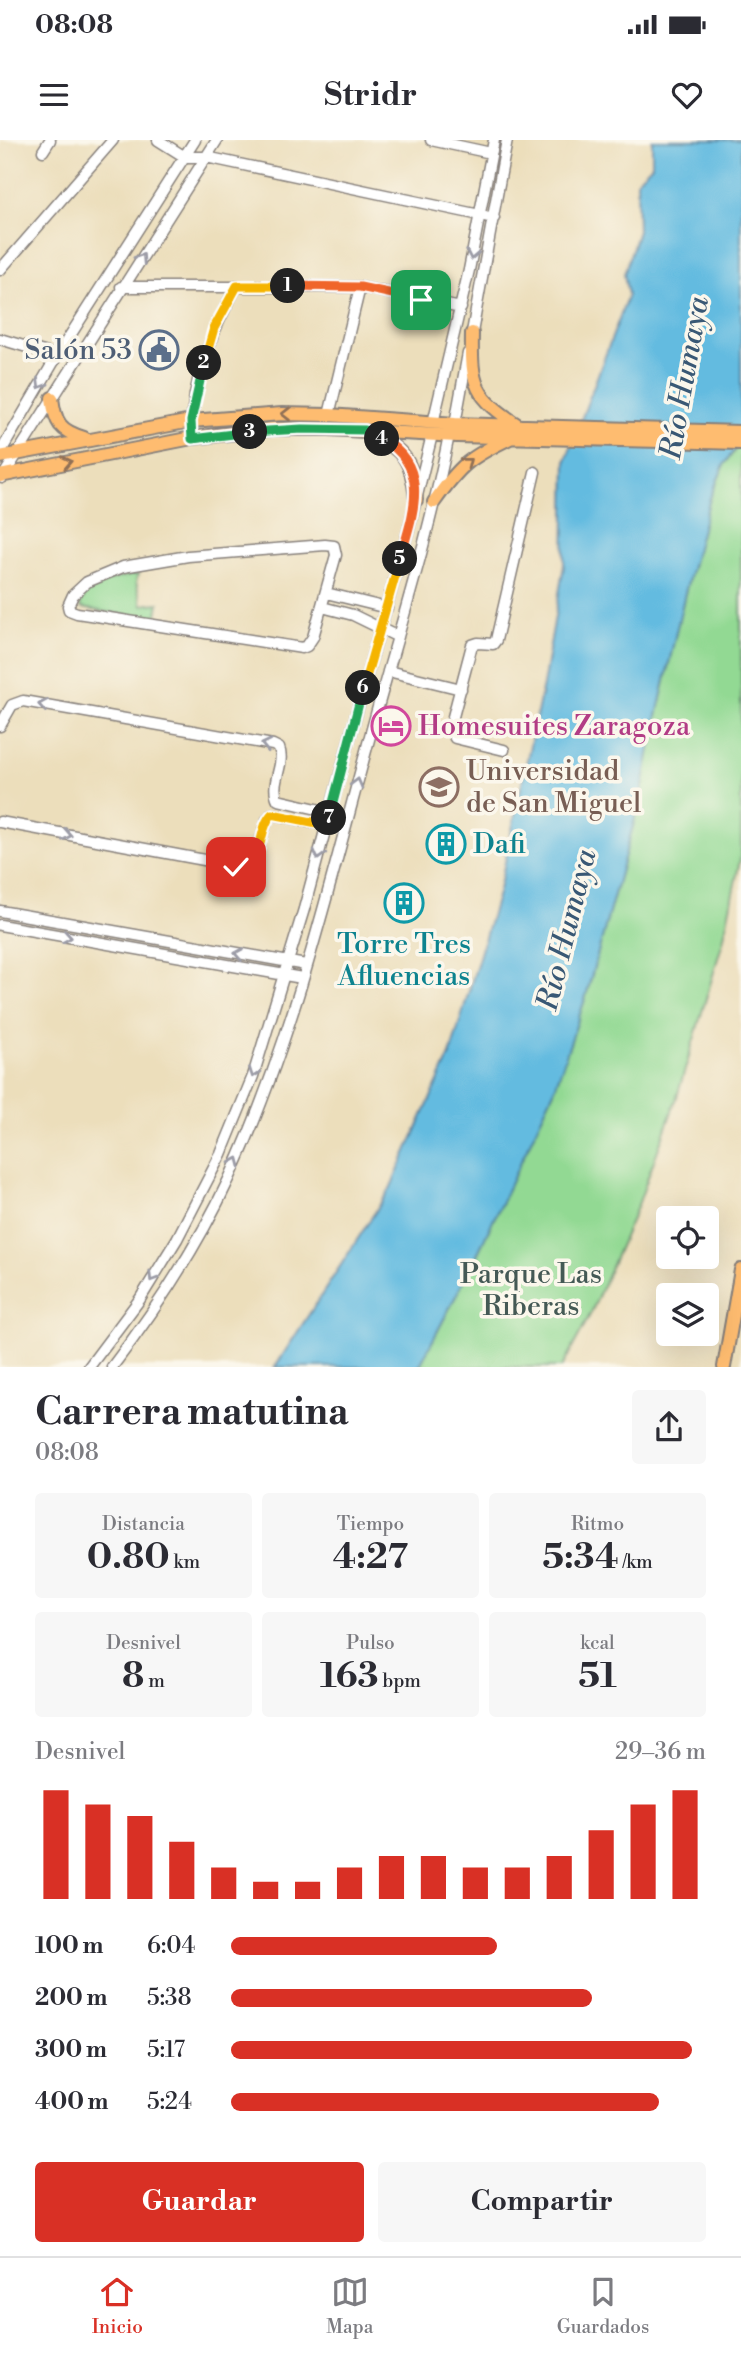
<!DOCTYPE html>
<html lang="es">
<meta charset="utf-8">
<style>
body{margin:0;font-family:"Libre Bodoni",serif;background:#f7f7f7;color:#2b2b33;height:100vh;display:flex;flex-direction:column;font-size:26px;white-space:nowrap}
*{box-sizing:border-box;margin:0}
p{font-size:23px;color:#7c7c81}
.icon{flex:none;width:38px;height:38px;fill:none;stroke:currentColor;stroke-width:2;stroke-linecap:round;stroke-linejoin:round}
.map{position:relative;height:1227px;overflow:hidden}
.details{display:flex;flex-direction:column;background:#fff;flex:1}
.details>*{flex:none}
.controls{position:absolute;left:656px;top:1066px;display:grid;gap:14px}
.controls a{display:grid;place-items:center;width:63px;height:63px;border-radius:7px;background:#fff;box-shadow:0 7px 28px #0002;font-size:35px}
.pin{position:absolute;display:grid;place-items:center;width:60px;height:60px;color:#fff;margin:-30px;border-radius:14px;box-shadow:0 4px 10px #0006}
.km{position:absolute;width:35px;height:35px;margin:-18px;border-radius:50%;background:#222;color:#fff;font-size:19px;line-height:35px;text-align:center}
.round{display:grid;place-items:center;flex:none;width:74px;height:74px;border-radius:7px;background:#f7f7f7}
.summary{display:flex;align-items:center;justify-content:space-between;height:119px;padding:0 35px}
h1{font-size:38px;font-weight:800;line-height:52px}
.figures{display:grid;grid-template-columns:repeat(3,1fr);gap:10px;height:119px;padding:7px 35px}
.figures div{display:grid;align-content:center;border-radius:7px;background:#f7f7f7;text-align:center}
.figures b{font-size:35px;font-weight:800}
.figures small{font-size:19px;font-weight:400}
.figures p{font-size:19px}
.chart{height:196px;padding:14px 35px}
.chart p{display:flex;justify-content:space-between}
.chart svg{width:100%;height:126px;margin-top:7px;stroke:#d93025;stroke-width:6}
.cta{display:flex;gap:14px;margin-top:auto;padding:14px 35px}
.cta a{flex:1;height:80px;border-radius:7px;background:#d93025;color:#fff;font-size:28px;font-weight:800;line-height:80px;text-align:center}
.cta a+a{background:#f7f7f7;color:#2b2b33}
ul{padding:0 35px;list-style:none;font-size:23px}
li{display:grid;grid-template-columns:112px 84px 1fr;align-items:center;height:52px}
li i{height:18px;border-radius:9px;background:#d93025}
.status{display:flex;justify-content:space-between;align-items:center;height:49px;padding:0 35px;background:#fff;direction:ltr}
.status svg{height:19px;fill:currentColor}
header{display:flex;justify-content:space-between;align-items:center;height:91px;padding:0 35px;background:#fff;font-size:32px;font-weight:800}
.tabs{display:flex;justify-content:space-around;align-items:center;height:98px;border-top:2px solid #e1e1e2;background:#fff;font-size:19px;color:#7c7c81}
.tabs a{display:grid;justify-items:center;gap:4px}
.tabs .active{color:#d93025}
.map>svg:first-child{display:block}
.green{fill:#92d993;stroke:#5a7e67;stroke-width:2}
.water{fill:#63bbe0;stroke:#426e8e;stroke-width:2}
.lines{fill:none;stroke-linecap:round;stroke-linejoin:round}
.minor-casing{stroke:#87807b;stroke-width:13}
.major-casing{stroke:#87807b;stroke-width:16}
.minor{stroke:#fff;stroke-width:10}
.major{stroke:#febc70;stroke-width:12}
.oneway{stroke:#9c9ca7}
.oneway2{stroke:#906f56}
.split-1-casing{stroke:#fff;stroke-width:14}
.split-2-casing{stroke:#fff;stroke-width:14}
.split-3-casing{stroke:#fff;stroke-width:14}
.split-4-casing{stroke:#fff;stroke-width:14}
.split-5-casing{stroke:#fff;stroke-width:14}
.split-6-casing{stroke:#fff;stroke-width:14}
.split-7-casing{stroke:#fff;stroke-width:14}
.split-8-casing{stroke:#fff;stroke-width:14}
.split-1{stroke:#f0652b;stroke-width:9}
.split-2{stroke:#f5b400;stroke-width:9}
.split-3{stroke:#22a559;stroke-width:9}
.split-4{stroke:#22a559;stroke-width:9}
.split-5{stroke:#f0652b;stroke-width:9}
.split-6{stroke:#f5b400;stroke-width:9}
.split-7{stroke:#22a559;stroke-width:9}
.split-8{stroke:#f5b400;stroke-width:9}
.labels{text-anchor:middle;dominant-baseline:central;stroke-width:7;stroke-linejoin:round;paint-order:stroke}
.service-label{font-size:28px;fill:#4e5e75;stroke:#fbf7ec;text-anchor:end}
.hotel-label{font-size:28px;fill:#b23c85;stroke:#fbf7ec;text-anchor:start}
.education-label{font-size:28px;fill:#785e54;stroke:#fbf7ec;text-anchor:start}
.culture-label{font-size:28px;fill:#0d838f;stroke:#fbf7ec;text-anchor:start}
.park-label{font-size:28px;fill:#445955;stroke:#fbf7ec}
.water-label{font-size:30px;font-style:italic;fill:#395875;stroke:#fbf7ec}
</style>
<div class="status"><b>08:08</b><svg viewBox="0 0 49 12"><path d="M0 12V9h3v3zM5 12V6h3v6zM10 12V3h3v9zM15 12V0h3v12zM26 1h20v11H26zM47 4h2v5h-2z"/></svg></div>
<header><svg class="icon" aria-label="menu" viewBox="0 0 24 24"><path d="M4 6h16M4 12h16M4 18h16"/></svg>Stridr<svg class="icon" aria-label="heart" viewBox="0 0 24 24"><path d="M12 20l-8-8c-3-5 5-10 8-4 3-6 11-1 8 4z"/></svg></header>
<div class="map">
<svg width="741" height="1227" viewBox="0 0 741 1227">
<rect width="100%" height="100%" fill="#fbf7ec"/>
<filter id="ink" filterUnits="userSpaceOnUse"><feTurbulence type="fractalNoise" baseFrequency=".0143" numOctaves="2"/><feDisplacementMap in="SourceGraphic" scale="14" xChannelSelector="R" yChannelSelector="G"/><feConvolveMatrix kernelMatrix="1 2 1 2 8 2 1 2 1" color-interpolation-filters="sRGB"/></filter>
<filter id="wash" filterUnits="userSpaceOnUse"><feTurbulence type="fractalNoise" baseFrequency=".00686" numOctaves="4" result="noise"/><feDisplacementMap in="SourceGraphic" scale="28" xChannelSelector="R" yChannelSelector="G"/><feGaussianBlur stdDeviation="1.57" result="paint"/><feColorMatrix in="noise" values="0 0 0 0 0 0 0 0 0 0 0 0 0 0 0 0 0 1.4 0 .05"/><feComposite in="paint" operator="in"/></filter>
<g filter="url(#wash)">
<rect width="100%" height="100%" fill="#ecdebb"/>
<path class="green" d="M739,305L741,306V715L723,801L676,960L638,1065L591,1173L562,1227H419L475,1119L554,951L586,856L641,657L653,593L685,453L710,358L724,325Z
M138,434L136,442L142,465L159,463L156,480L81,468L80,466C84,441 117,438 138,434Z"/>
<path class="water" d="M652,0H741V300L724,325L710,358L685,453L653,593L641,657L586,856L554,951L475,1119L419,1227H275L390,1049L450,915L499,750L543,545L564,425L566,320L628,155L624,134L638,91L637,40L652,25Z"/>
</g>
<g filter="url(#ink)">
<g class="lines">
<g class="minor-casing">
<path id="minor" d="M158,0L185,17H206L494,78
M431,0L491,13
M43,11L50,0
M0,130L113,0
M121,147H360L461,168
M471,198L507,0
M0,199L57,216
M329,275L360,147
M433,283L469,130L494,0
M455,284L468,213
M192,298C189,247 212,190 237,146
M0,313L57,216L195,0
M2,338L217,0
M325,405L334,406L336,415L313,497L307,506L302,508L77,473L69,470L68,466L73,455L87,442L123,427L188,416Z
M326,453L387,468
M322,467L353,475L398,497
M388,531L461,549
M0,586L12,565L23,561L273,605L279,608C286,625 269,643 278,660L330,672
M504,610L455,598L450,588L472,505L478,503L493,504L496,500L535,332
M0,682L242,727L254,721L267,680L272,674L327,685
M0,771L306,825
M0,785L302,838
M89,1227L140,1159L177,1099L221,1014L253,936L304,769L366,538L409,388L432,295
M112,1227C157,1168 198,1106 229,1039C292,903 328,751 367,607C395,503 428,401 449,295"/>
</g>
<g class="major-casing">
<path id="major" d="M472,193C471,246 474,256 519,286
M52,258C55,283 60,291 84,298
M369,292C405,312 412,318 416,360
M0,317L191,281L282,274L329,275L455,284L741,292
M0,336L192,298L272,289H329L457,296L741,303
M434,362C460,325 470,317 510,298
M724,1227L741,1130"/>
</g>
<use href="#minor" class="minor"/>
<use href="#major" class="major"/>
</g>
<defs><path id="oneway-chevron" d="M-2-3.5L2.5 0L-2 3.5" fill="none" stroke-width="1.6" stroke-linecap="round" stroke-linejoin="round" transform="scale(1.75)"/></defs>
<g class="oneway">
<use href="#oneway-chevron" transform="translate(472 115) rotate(101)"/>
<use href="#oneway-chevron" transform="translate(141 118) rotate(-57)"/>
<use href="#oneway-chevron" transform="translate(41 244) rotate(121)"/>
<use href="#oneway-chevron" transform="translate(43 565) rotate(-170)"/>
<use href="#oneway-chevron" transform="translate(266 605) rotate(-168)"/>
<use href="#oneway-chevron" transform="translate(357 643) rotate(-75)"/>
<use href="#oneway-chevron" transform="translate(67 695) rotate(11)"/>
<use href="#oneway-chevron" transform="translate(319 715) rotate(105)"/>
<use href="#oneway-chevron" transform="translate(67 797) rotate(9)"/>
<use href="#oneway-chevron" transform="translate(239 814) rotate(-170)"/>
<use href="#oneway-chevron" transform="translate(254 933) rotate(110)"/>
<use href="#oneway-chevron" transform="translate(236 1022) rotate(-67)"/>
<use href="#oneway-chevron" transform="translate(153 1137) rotate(122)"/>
</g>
<g class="oneway2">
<use href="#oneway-chevron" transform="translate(286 274) rotate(180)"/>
<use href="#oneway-chevron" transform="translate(67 322) rotate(-12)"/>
<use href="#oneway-chevron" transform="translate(467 322) rotate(-38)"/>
</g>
</g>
<g class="lines" filter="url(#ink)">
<g class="split-1-casing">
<path id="split-1" d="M288,146L360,147L421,160"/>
</g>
<g class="split-2-casing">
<path id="split-2" d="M204,223L214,188L237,146H288"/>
</g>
<g class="split-3-casing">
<path id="split-3" d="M204,223L191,281L192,299L250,292"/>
</g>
<g class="split-4-casing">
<path id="split-4" d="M250,292L302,289L365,290L382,299"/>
</g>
<g class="split-5-casing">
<path id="split-5" d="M382,299C432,327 413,374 400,419"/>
</g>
<g class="split-6-casing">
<path id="split-6" d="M363,548L400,419"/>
</g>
<g class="split-7-casing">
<path id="split-7" d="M329,678L363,548"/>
</g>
<g class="split-8-casing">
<path id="split-8" d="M236,727C266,728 256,690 272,674L327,685L329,678"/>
</g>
<use href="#split-1" class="split-1"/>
<use href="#split-2" class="split-2"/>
<use href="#split-3" class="split-3"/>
<use href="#split-4" class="split-4"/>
<use href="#split-5" class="split-5"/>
<use href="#split-6" class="split-6"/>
<use href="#split-7" class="split-7"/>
<use href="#split-8" class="split-8"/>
</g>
<defs>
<g id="civic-ring" transform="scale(2.0125)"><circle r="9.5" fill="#fbf7ec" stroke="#5c6f8a" stroke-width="1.5"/><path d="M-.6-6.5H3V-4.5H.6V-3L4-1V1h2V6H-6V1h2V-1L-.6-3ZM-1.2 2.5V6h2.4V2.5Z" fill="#5c6f8a"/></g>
<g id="hotel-ring" transform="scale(2.0125)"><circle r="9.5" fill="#fbf7ec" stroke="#d1479c" stroke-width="1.5"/><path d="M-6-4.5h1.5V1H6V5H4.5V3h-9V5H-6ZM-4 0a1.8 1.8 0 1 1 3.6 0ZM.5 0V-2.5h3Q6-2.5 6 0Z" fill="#d1479c"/></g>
<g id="university-ring" transform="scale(2.0125)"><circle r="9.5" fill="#fbf7ec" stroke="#8d6e63" stroke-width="1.5"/><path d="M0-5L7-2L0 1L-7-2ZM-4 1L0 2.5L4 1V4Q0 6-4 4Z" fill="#8d6e63"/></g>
<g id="building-ring" transform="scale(2.0125)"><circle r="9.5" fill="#fbf7ec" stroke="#0f9aa8" stroke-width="1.5"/><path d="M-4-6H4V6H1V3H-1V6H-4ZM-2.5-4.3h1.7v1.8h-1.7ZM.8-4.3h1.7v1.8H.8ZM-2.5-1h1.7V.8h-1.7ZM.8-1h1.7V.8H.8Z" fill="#0f9aa8"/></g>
</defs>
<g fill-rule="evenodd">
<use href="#civic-ring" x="159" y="210"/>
<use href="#hotel-ring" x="391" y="586"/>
<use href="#university-ring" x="439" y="647"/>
<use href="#building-ring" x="446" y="704"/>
<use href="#building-ring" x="404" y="763"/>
</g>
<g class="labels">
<g class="service-label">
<text x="132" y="210">Salón 53</text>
</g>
<g class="hotel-label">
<text x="418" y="586">Homesuites Zaragoza</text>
</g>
<g class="education-label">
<text x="466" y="631">Universidad<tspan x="466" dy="32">de San Miguel</tspan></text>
</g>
<g class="culture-label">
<text x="473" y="704">Dafi</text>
<text x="404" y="804" text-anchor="middle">Torre Tres<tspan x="404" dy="32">Afluencias</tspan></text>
</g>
<g class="park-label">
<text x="531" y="1134">Parque Las<tspan x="531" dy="32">Riberas</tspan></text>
</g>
<g class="water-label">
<text transform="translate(685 238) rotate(-80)">Río Humaya</text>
<text transform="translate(567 790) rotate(-76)">Río Humaya</text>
</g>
</g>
</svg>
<div class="controls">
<a><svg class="icon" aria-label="locate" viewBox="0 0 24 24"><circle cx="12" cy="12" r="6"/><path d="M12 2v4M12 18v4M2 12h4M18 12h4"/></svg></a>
<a><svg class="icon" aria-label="layers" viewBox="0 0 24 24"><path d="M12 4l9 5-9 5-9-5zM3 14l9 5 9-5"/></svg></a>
</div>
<div class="pin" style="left:421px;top:160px;background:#1e9e55"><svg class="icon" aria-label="arrive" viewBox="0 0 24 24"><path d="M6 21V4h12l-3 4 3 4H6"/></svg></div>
<div class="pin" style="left:236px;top:727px;background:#d93025"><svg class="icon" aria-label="check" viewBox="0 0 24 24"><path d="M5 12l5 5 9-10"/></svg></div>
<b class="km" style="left:288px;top:146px">1</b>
<b class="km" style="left:204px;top:223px">2</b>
<b class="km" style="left:250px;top:292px">3</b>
<b class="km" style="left:382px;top:299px">4</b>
<b class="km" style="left:400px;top:419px">5</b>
<b class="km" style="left:363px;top:548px">6</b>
<b class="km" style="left:329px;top:678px">7</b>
</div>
<section class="details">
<div class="summary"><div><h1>Carrera matutina</h1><p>08:08</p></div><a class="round"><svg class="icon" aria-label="share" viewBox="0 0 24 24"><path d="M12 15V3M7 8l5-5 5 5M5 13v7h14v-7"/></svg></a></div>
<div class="figures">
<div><p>Distancia</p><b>0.80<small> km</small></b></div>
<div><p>Tiempo</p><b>4:27</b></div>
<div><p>Ritmo</p><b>5:34<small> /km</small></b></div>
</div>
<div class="figures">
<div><p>Desnivel</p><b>8<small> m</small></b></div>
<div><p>Pulso</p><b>163<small> bpm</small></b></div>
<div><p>kcal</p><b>51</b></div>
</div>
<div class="chart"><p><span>Desnivel</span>29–36 m</p>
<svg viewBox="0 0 160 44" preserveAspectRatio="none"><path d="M5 44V6M15 44V11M25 44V15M35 44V24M45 44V33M55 44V38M65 44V38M75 44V33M85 44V29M95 44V29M105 44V33M115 44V33M125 44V29M135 44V20M145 44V11M155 44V6"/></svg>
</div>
<ul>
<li><b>100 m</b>6:04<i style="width:56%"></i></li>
<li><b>200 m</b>5:38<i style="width:76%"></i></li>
<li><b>300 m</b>5:17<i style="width:97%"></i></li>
<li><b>400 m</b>5:24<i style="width:90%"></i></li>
</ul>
<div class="cta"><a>Guardar</a><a>Compartir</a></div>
</section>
<nav class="tabs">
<a class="active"><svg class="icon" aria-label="home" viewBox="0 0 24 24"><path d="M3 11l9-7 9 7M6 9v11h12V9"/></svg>Inicio</a>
<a><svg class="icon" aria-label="map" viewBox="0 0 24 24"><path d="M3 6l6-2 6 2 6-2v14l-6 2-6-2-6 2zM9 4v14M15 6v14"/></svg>Mapa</a>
<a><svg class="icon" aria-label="saved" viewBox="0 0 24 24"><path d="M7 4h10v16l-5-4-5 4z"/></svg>Guardados</a>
</nav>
